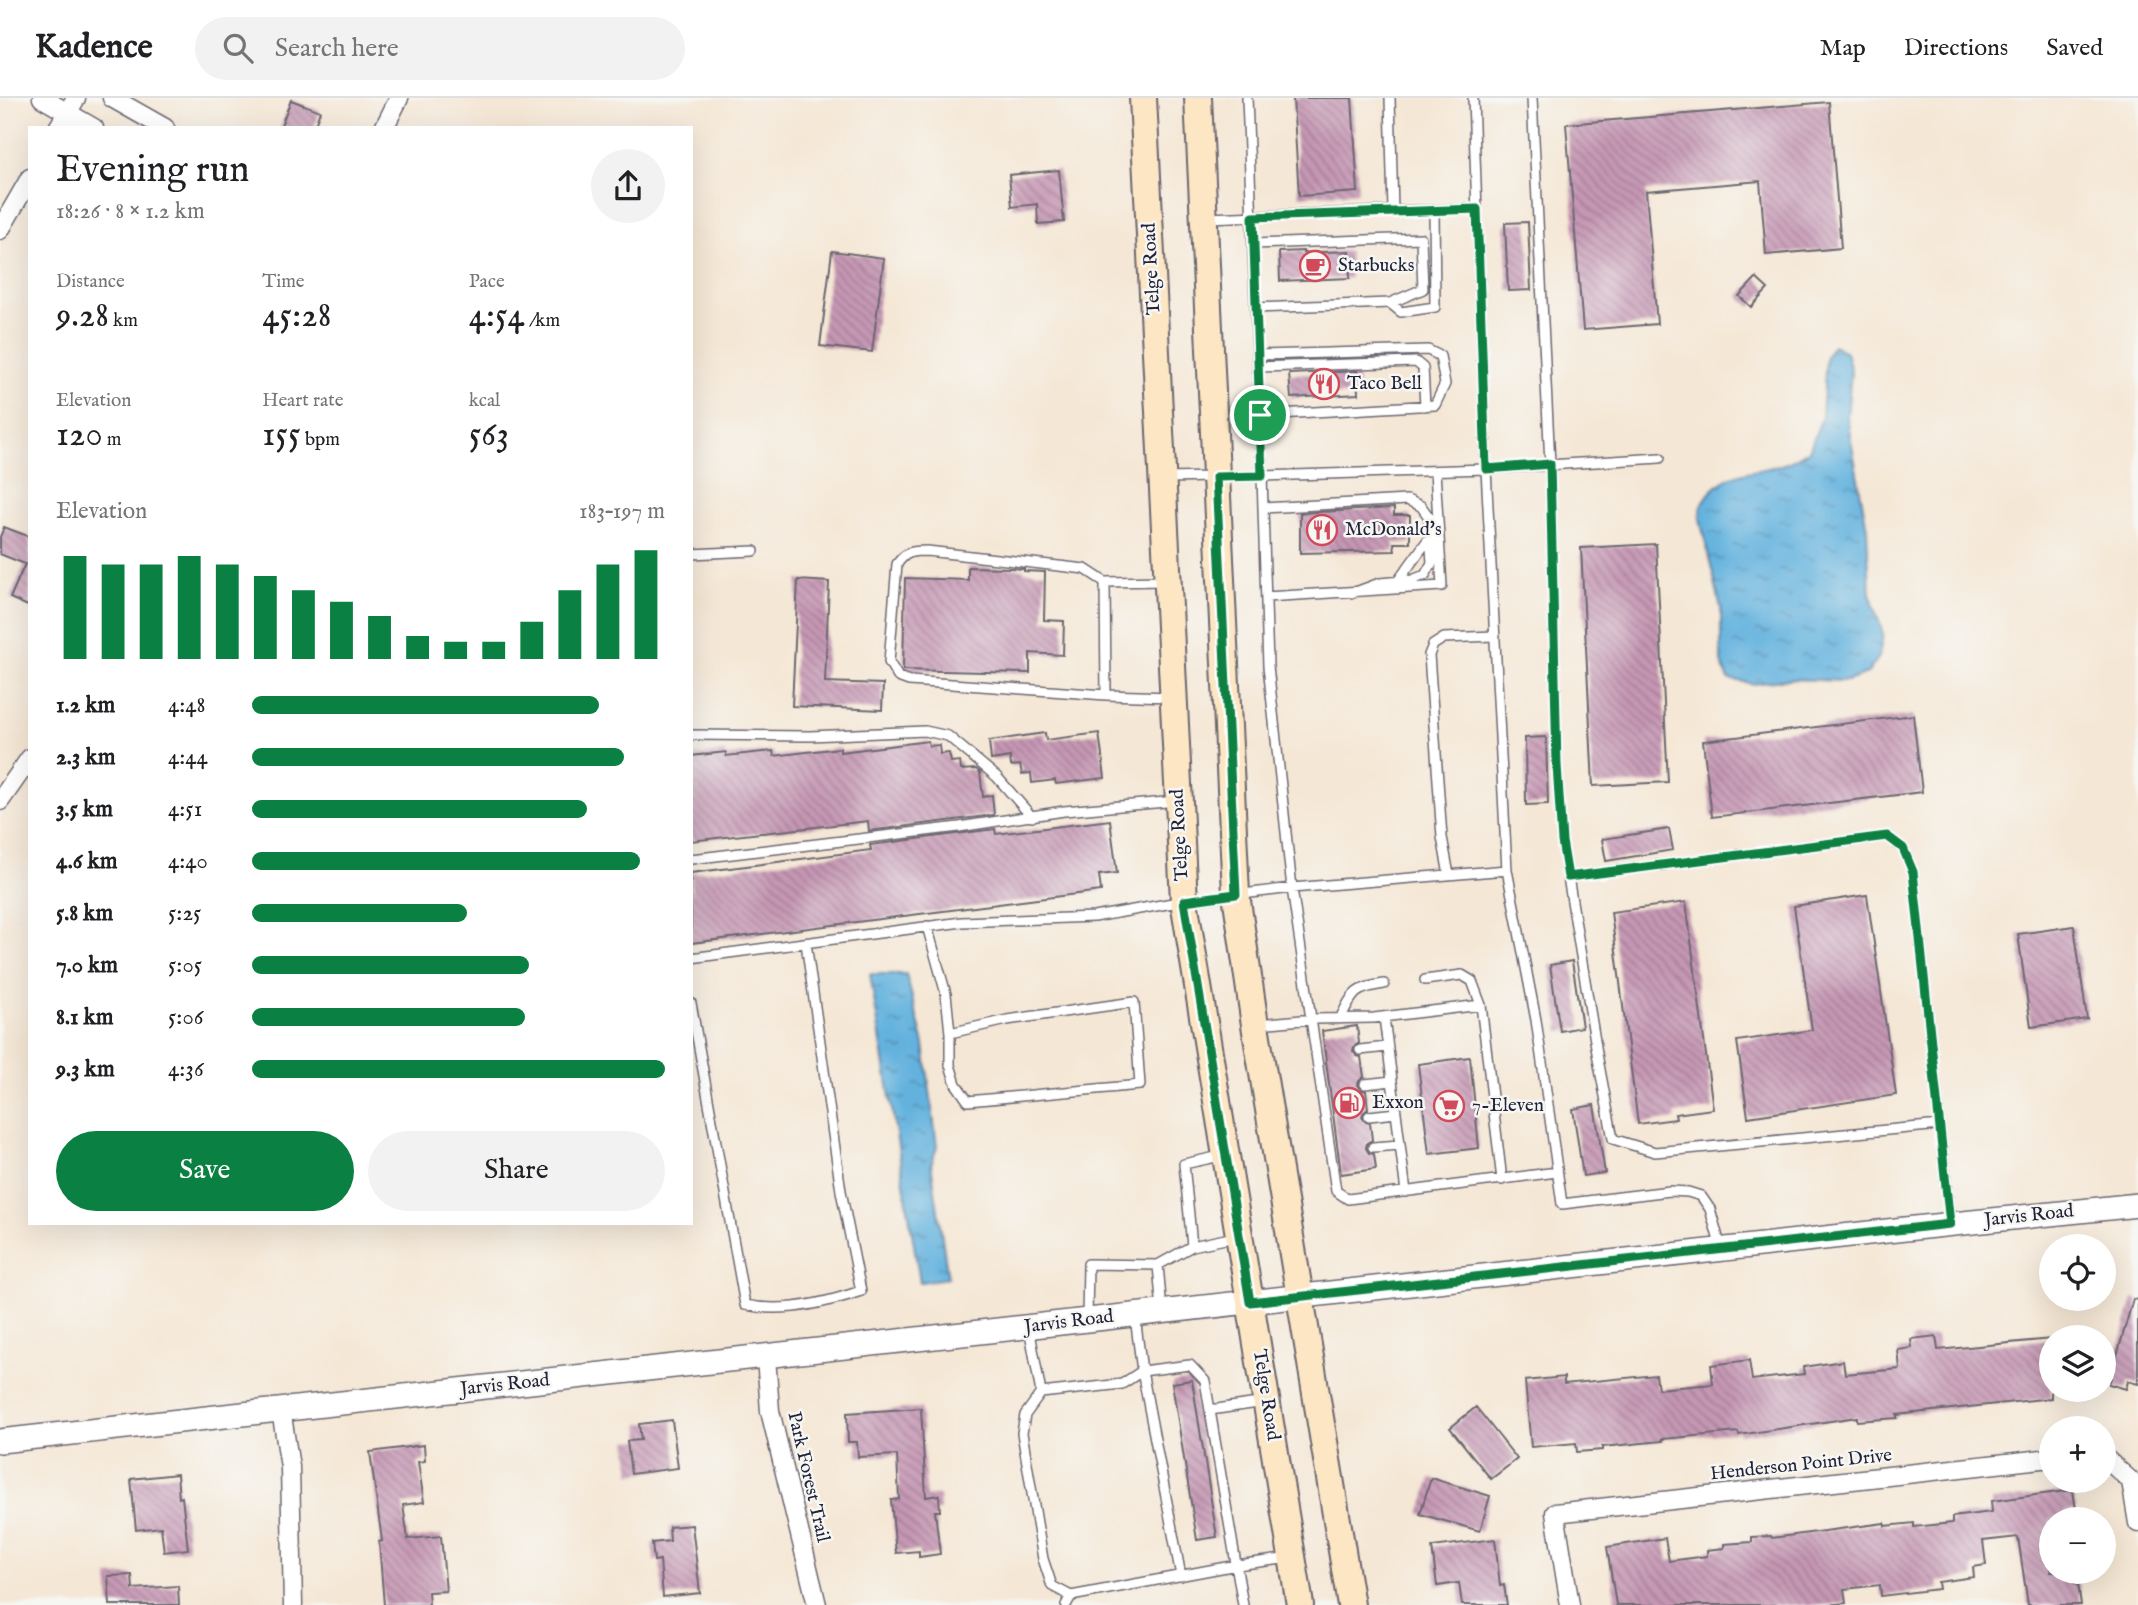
<!DOCTYPE html>
<meta charset="utf-8">
<style>
body{margin:0;font-family:"IM FELL English",serif;background:#f2f2f2;color:#202124;height:100vh;display:flex;flex-direction:column;font-size:26px;white-space:nowrap}
*{box-sizing:border-box;margin:0}
p{font-size:23px;color:#757577}
.icon{flex:none;width:38px;height:38px;fill:none;stroke:currentColor;stroke-width:2;stroke-linecap:round;stroke-linejoin:round}
.map{position:relative;flex:1;overflow:hidden}
.sheet{position:absolute;left:28px;top:28px;width:665px;height:1099px;display:flex;flex-direction:column;background:#fff;border-radius:0px;box-shadow:0 7px 28px #0002}
.sheet>*{flex:none}
.fabs{position:absolute;left:2039px;top:1136px;display:grid;gap:14px}
.fabs a{display:grid;place-items:center;width:77px;height:77px;border-radius:50%;background:#fff;box-shadow:0 7px 28px #0002;font-size:35px}
.pin{position:absolute;display:grid;place-items:center;width:60px;height:60px;color:#fff;margin:-30px;border:4px solid #fff;border-radius:50%;box-shadow:0 2px 7px #0007}
.round{display:grid;place-items:center;flex:none;width:74px;height:74px;border-radius:37px;background:#f2f2f2}
.overview{display:flex;align-items:center;justify-content:space-between;height:119px;padding:0 28px}
h1{font-size:38px;font-weight:600;line-height:52px}
.stats{display:grid;grid-template-columns:repeat(3,1fr);gap:10px;height:119px;padding:7px 28px}
.stats div{display:grid;align-content:center}
.stats b{font-size:35px;font-weight:600}
.stats small{font-size:19px;font-weight:400}
.stats p{font-size:19px}
.chart{height:196px;padding:14px 28px}
.chart p{display:flex;justify-content:space-between}
.chart svg{width:100%;height:126px;margin-top:7px;stroke:#0b8043;stroke-width:6}
.primary-button{display:flex;gap:14px;margin-top:auto;padding:14px 28px}
.primary-button a{flex:1;height:80px;border-radius:42px;background:#0b8043;color:#fff;font-size:28px;font-weight:600;line-height:80px;text-align:center}
.primary-button a+a{background:#f2f2f2;color:#202124}
ul{padding:0 28px;list-style:none;font-size:23px}
li{display:grid;grid-template-columns:112px 84px 1fr;align-items:center;height:52px}
li i{height:18px;border-radius:9px;background:#0b8043}
header{display:flex;align-items:center;gap:42px;box-sizing:border-box;height:98px;padding:0 35px;background:#fff;border-bottom:2px solid #e0e0e0}
header strong{font-size:33px}
nav{display:flex;gap:38px;margin-inline-start:auto;font-size:24px}
.search{width:490px;height:63px;background:#f2f2f2;display:flex;align-items:center;gap:18px;box-sizing:border-box;padding:0 24px;border-radius:38px;color:#757577;font-size:26px}
.map>svg:first-child{display:block}
.water{fill:url(#water-ripples);stroke:#436a8c;stroke-width:2}
.building{fill:url(#building-back-hatch)}
.lines{fill:none;stroke-linecap:round;stroke-linejoin:round}
.service-casing{stroke:#6c6771;stroke-width:12}
.minor-casing{stroke:#6c6771;stroke-width:21}
.tertiary-casing{stroke:#6c6771;stroke-width:26}
.secondary-casing{stroke:#6c6771;stroke-width:30}
.service{stroke:#fff;stroke-width:9}
.minor{stroke:#fff;stroke-width:18}
.tertiary{stroke:#fff;stroke-width:23}
.secondary{stroke:#fce6c4;stroke-width:26}
.route-casing{stroke:#fff;stroke-width:14}
.route{stroke:#0b8043;stroke-width:9}
.labels{text-anchor:middle;dominant-baseline:central;stroke-width:5;stroke-linejoin:round;paint-order:stroke}
.poi-label{font-size:19px;fill:#22223b;stroke:#f6f6f2;text-anchor:start}
.street-label{font-size:19px;fill:#22223b;stroke:#f6f6f2}
</style>
<header>
<strong>Kadence</strong>
<div class="search"><svg class="icon" aria-label="search" viewBox="0 0 24 24"><circle cx="10" cy="10" r="6"/><path d="M15 15l6 6"/></svg>Search here</div>
<nav><a>Map</a><a>Directions</a><a>Saved</a></nav>
</header>
<div class="map">
<svg width="2138" height="1507" viewBox="0 0 2138 1507">
<defs>
<pattern id="water-ripples" width="26" height="14" patternUnits="userSpaceOnUse" patternTransform="scale(1.75)"><rect width="26" height="14" fill="#64b2de"/><path d="M2 4q2-2 4 0t4 0M15 11q2-2 4 0t4 0" fill="none" stroke="#5290b5"/></pattern>
<pattern id="building-back-hatch" width="6" height="6" patternUnits="userSpaceOnUse" patternTransform="scale(1.75)"><rect width="6" height="6" fill="#c697b4"/><path d="M-1 5l2 2M0 0l6 6M5-1l2 2" fill="none" stroke="#a07b94"/></pattern>
</defs>
<rect width="100%" height="100%" fill="#f6f6f2"/>
<filter id="ink" filterUnits="userSpaceOnUse"><feTurbulence type="fractalNoise" baseFrequency=".0143" numOctaves="2"/><feDisplacementMap in="SourceGraphic" scale="14" xChannelSelector="R" yChannelSelector="G"/><feConvolveMatrix kernelMatrix="1 2 1 2 8 2 1 2 1" color-interpolation-filters="sRGB"/></filter>
<filter id="wash" filterUnits="userSpaceOnUse"><feTurbulence type="fractalNoise" baseFrequency=".00686" numOctaves="4" result="noise"/><feDisplacementMap in="SourceGraphic" scale="28" xChannelSelector="R" yChannelSelector="G"/><feGaussianBlur stdDeviation="1.57" result="paint"/><feColorMatrix in="noise" values="0 0 0 0 0 0 0 0 0 0 0 0 0 0 0 0 0 1.4 0 .05"/><feComposite in="paint" operator="in"/></filter>
<g filter="url(#wash)">
<rect width="100%" height="100%" fill="#f5e7d5"/>
<path class="water" d="M1833,247L1846,254L1851,273L1847,319L1867,431L1870,495L1883,536L1879,559L1867,576L1848,583L1787,581L1755,586L1728,581L1721,564V510L1700,421C1700,405 1705,399 1717,388C1737,371 1760,374 1784,366C1793,363 1801,357 1809,353L1822,319L1826,258Z
M870,876H906L924,946L937,1049L931,1066L948,1180L920,1184Z"/>
<g id="blocks">
<path class="building" d="M1293,0H1352L1358,94L1299,98Z
M291,2L320,13L314,30H280Z
M1829,4L1841,150L1766,157L1760,83L1646,93L1657,226L1583,232L1566,26Z
M1059,72L1064,124L1038,126L1037,106L1012,109L1009,77Z
M1528,124L1531,192L1508,193L1505,125Z
M832,153L884,160L872,254L820,248Z
M1303,153V155L1349,153L1350,180L1280,183L1279,154Z
M1756,180L1768,191L1751,209L1739,198Z
M1357,273L1358,296L1291,300L1289,276Z
M1394,410V417H1410V445H1394L1395,453L1300,455V415Z
M4,429L30,439V509L10,500L25,466L0,456V439Z
M1656,446L1668,684L1593,688L1581,450Z
M968,469L1011,470L1024,471V473L1045,474L1044,522L1064,523L1063,557L1030,555V575L903,572L905,480L968,482Z
M798,482L829,484L825,584L883,586L882,612L792,608Z
M1913,617L1922,694L1712,719L1703,643Z
M1045,635L1046,642L1099,635L1105,680L1056,686L1055,682L1032,685L1031,675L1022,676L1020,667L1011,668L1010,659L991,662L989,643Z
M1546,639L1548,706L1526,707L1525,640Z
M928,643L929,648L939,647L940,656L949,655L951,664L960,663L961,672L976,671L980,674L983,699L992,697L994,717L869,733L868,723L691,743V658L726,654V658L773,653L774,658L840,650V654Z
M1110,722L1117,775L1099,777L1101,793L691,845V775L871,752L870,747L995,731L996,736Z
M1669,731L1673,752L1606,763L1602,741Z
M1867,797L1896,997L1748,1019L1737,943L1812,932L1794,808Z
M1686,804L1713,1011L1675,1016L1676,1021L1638,1026L1611,814Z
M2074,828L2087,921L2031,929L2018,836Z
M1572,863L1582,929L1560,933L1550,867Z
M1357,928L1359,945L1354,949L1353,953L1357,958L1361,959L1364,979L1359,983L1358,987L1362,992L1366,993L1368,1011L1363,1015L1362,1019L1366,1024L1370,1025L1372,1042L1367,1045L1366,1050L1369,1055L1374,1056L1376,1071L1341,1076L1322,933Z
M1470,959L1479,1050L1429,1056L1418,966Z
M1594,1007L1605,1075L1583,1078L1573,1011Z
M2133,1201L2138,1202V1286L2128,1283L2126,1291L2109,1286Z
M1936,1238L1938,1252L2051,1241V1300L1897,1317V1320L1857,1323V1319L1739,1337L1738,1334L1662,1341L1663,1343L1602,1349V1352L1577,1354L1576,1345L1531,1349L1525,1283L1564,1279V1286L1656,1277L1658,1291L1713,1286L1711,1267L1749,1262L1752,1282L1804,1276L1803,1269L1843,1263L1845,1276L1900,1271L1898,1252L1912,1250L1911,1241Z
M1192,1282L1217,1439L1197,1442L1172,1285Z
M1476,1309L1517,1361L1491,1381L1450,1330Z
M921,1310L926,1399L939,1397L940,1413H935L940,1456L919,1459V1453L896,1455L891,1402L899,1401L897,1357L858,1359L857,1344H848L847,1315Z
M672,1322L678,1370L631,1376L627,1343L641,1342L639,1326Z
M424,1347L425,1363L418,1364L424,1404L403,1407L408,1441L441,1438L446,1493L428,1494L429,1507H384L379,1444L382,1443L370,1354Z
M177,1376L179,1400L182,1399L188,1451L164,1454L161,1429L136,1432L131,1381Z
M1431,1380L1490,1398L1480,1433L1420,1416Z
M2073,1392L2076,1412L2065,1414L2066,1421H2051V1474H2073L2074,1485H2078L2081,1507H2028L2018,1439L1983,1443L1986,1467L1973,1469L1974,1479L1938,1484L1939,1491L1881,1498L1880,1487L1844,1491L1846,1505L1826,1507H1616L1607,1449L1665,1440L1669,1463L1707,1458V1452L1724,1450V1446L1752,1444V1439L1771,1438L1772,1440L1885,1425V1428L1914,1425V1429L1952,1425V1419L1992,1414L1991,1403Z
M692,1427L700,1495L663,1499L660,1462L654,1463L652,1445L670,1443L669,1429Z
M1495,1441L1500,1488L1504,1487L1507,1507H1462L1459,1485L1437,1488L1432,1449Z
M132,1477L133,1491L178,1488L179,1507H110L108,1478Z"/>
</g>
</g>
<g filter="url(#ink)">
<use href="#blocks" fill-opacity="0" stroke="#6c6771" stroke-width="2"/>
<g class="lines">
<g class="service-casing">
<path id="service" d="M1532,0L1550,366L1557,667L1562,743L1568,779
M1393,113L1477,111
M1207,120L1393,113L1390,0
M1254,146L1421,140L1423,191L1390,205L1256,210
M1390,205L1401,214L1435,209L1434,112
M1258,257L1428,252L1440,258L1445,286L1435,307L1260,317
M1258,269L1416,264L1423,270L1425,308
M1166,380L1262,378L1247,0
M1263,410L1407,402L1421,408L1429,419L1432,465L1425,477L1412,482L1380,485L1353,495
M691,456L754,453
M1164,483L1105,484L1106,597L1171,599
M1398,483L1430,439
M1105,484L1085,471L927,453C913,453 906,453 897,466L889,564L898,579L909,583L1106,597
M1266,499L1442,488L1435,373
M691,637L810,638L925,633L948,638L997,679L1032,719
M691,761L959,729L1064,713L1177,703
M1507,772L1486,371L1660,360
M1449,777L1442,739L1429,557L1433,547L1444,540L1495,538
M927,828L946,896L950,935V967L956,986L968,1003L1140,987L1134,904L1007,922L950,935
M691,860L962,824L1094,819L1184,803L1292,790L1268,568L1262,378L1486,371L1473,0
M1425,882L1462,877L1472,883L1481,907
M691,905L745,1207C781,1215 826,1205 861,1193L841,1093L806,845
M1384,919L1406,1094
M1340,921C1353,895 1354,890 1384,886
M1258,926L1313,921L1374,920L1481,907L1502,1082
M1360,952L1387,949
M1365,986L1392,983
M1369,1018L1396,1015
M1940,1027L1655,1054L1613,1041L1598,961L1568,779L1887,738L1903,750L1913,774L1950,1124
M1373,1049L1400,1047
M1557,1074L1348,1101L1336,1093L1292,790L1507,772L1536,922L1562,1106L1670,1093L1688,1094L1701,1098L1710,1111L1721,1150
M1192,1148L1235,1139
M1158,1167L1192,1148L1184,1066L1225,1057
M1135,1219L1142,1273L1190,1267L1205,1283L1243,1507
M1087,1221L1088,1166L1158,1167L1162,1213
M1029,1229L1041,1295
M1210,1312L1265,1304
M1071,1498L1052,1488L1043,1461L1022,1335L1025,1317L1041,1295L1122,1286L1142,1273L1181,1478
M1066,1507L1071,1498L1237,1467L1290,1460"/>
</g>
<g class="minor-casing">
<path id="minor" d="M42,0L94,30
M112,0L165,30
M58,30L76,0
M384,30L399,0
M0,132L30,80
M0,703L30,660
M766,1259L770,1313L817,1507
M281,1312L290,1369L293,1507
M2104,1359L2131,1383L2138,1425
M1570,1507L1555,1415L2051,1360"/>
</g>
<g class="tertiary-casing">
<path id="tertiary" d="M0,1343L1905,1131L2138,1107"/>
</g>
<g class="secondary-casing">
<path id="secondary" d="M1143,0L1184,803L1300,1507
M1198,0L1236,796L1255,927L1351,1507"/>
</g>
<use href="#service" class="service"/>
<use href="#minor" class="minor"/>
<use href="#tertiary" class="tertiary"/>
<use href="#secondary" class="secondary"/>
</g>
</g>
<g class="lines" filter="url(#ink)">
<g class="route-casing">
<path id="route" d="M1477,111L1486,371L1550,366L1557,667L1562,743L1568,779L1887,738L1903,750L1913,774L1950,1126L1250,1204L1184,803L1236,796L1216,379L1262,378L1253,119Z"/>
</g>
<use href="#route" class="route"/>
</g>
<defs>
<g id="cafe-ring" transform="scale(1.575)"><circle r="9.5" fill="#f6f6f2" stroke="#d1495b" stroke-width="1.5"/><path d="M-5.5-4.5H6V0H3Q3 3.5 0 3.5H-2.5Q-5.5 3.5-5.5 0ZM3-3.2v2h1.7v-2ZM-6 4.5H4V6H-6Z" fill="#d1495b"/></g>
<g id="restaurant-ring" transform="scale(1.575)"><circle r="9.5" fill="#f6f6f2" stroke="#d1495b" stroke-width="1.5"/><path d="M-5-6h1v4h1v-4h1v4h1v-4h1v5L-1.5 .5V6h-2V.5L-5-1ZM5-6V6H3V1.5H1.5Q1.5-4 5-6Z" fill="#d1495b"/></g>
<g id="fuel-ring" transform="scale(1.575)"><circle r="9.5" fill="#f6f6f2" stroke="#d1495b" stroke-width="1.5"/><path d="M-5.5-6h7V0h2V4h1.3V-2.5L3-4.5l.8-.8L6-3V5H2.5V1h-1V6h-7ZM-4.2-4.7v3.2H.2V-4.7Z" fill="#d1495b"/></g>
<g id="supermarket-ring" transform="scale(1.575)"><circle r="9.5" fill="#f6f6f2" stroke="#d1495b" stroke-width="1.5"/><path d="M-6-5.5h2.5l.6 2H6L4.5 2H-2.5L-4.4-4H-6ZM-1.5 3.2a1.3 1.3 0 1 0 .1 0ZM3 3.2a1.3 1.3 0 1 0 .1 0Z" fill="#d1495b"/></g>
</defs>
<g fill-rule="evenodd">
<use href="#cafe-ring" x="1315" y="168"/>
<use href="#restaurant-ring" x="1324" y="286"/>
<use href="#restaurant-ring" x="1322" y="432"/>
<use href="#fuel-ring" x="1349" y="1005"/>
<use href="#supermarket-ring" x="1449" y="1008"/>
</g>
<g class="labels">
<g class="poi-label">
<text x="1338" y="168">Starbucks</text>
<text x="1347" y="286">Taco Bell</text>
<text x="1345" y="432">McDonald's</text>
<text x="1372" y="1005">Exxon</text>
<text x="1472" y="1008">7-Eleven</text>
</g>
<g class="street-label">
<text transform="translate(1152 171) rotate(-93)">Telge Road</text>
<text transform="translate(1180 737) rotate(-93)">Telge Road</text>
<text transform="translate(2029 1118) rotate(-6)">Jarvis Road</text>
<text transform="translate(1069 1224) rotate(-7)">Jarvis Road</text>
<text transform="translate(505 1287) rotate(-6)">Jarvis Road</text>
<text transform="translate(1266 1297) rotate(81)">Telge Road</text>
<text transform="translate(1801 1367) rotate(-6)">Henderson Point Drive</text>
<text transform="translate(808 1379) rotate(77)">Park Forest Trail</text>
</g>
</g>
</svg>
<div class="fabs">
<a><svg class="icon" aria-label="locate" viewBox="0 0 24 24"><circle cx="12" cy="12" r="6"/><path d="M12 2v4M12 18v4M2 12h4M18 12h4"/></svg></a>
<a><svg class="icon" aria-label="layers" viewBox="0 0 24 24"><path d="M12 4l9 5-9 5-9-5zM3 14l9 5 9-5"/></svg></a>
<a>+</a>
<a>−</a>
</div>
<div class="pin" style="left:1260px;top:317px;background:#1e9e55"><svg class="icon" aria-label="arrive" viewBox="0 0 24 24"><path d="M6 21V4h12l-3 4 3 4H6"/></svg></div>
<section class="sheet">
<div class="overview"><div><h1>Evening run</h1><p>18:26 · 8 × 1.2 km</p></div><a class="round"><svg class="icon" aria-label="share" viewBox="0 0 24 24"><path d="M12 15V3M7 8l5-5 5 5M5 13v7h14v-7"/></svg></a></div>
<div class="stats">
<div><p>Distance</p><b>9.28<small> km</small></b></div>
<div><p>Time</p><b>45:28</b></div>
<div><p>Pace</p><b>4:54<small> /km</small></b></div>
</div>
<div class="stats">
<div><p>Elevation</p><b>120<small> m</small></b></div>
<div><p>Heart rate</p><b>155<small> bpm</small></b></div>
<div><p>kcal</p><b>563</b></div>
</div>
<div class="chart"><p><span>Elevation</span>183–197 m</p>
<svg viewBox="0 0 160 44" preserveAspectRatio="none"><path d="M5 44V8M15 44V11M25 44V11M35 44V8M45 44V11M55 44V15M65 44V20M75 44V24M85 44V29M95 44V36M105 44V38M115 44V38M125 44V31M135 44V20M145 44V11M155 44V6"/></svg>
</div>
<ul>
<li><b>1.2 km</b>4:48<i style="width:84%"></i></li>
<li><b>2.3 km</b>4:44<i style="width:90%"></i></li>
<li><b>3.5 km</b>4:51<i style="width:81%"></i></li>
<li><b>4.6 km</b>4:40<i style="width:94%"></i></li>
<li><b>5.8 km</b>5:25<i style="width:52%"></i></li>
<li><b>7.0 km</b>5:05<i style="width:67%"></i></li>
<li><b>8.1 km</b>5:06<i style="width:66%"></i></li>
<li><b>9.3 km</b>4:36<i style="width:100%"></i></li>
</ul>
<div class="primary-button"><a>Save</a><a>Share</a></div>
</section>
</div>
